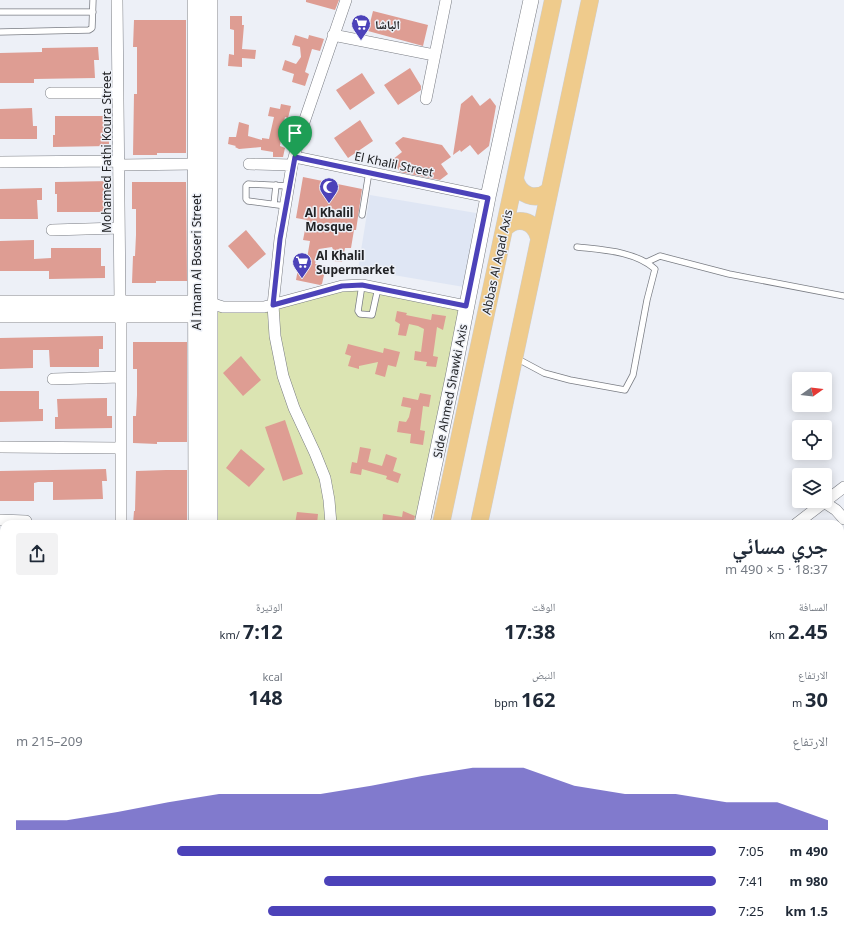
<!DOCTYPE html>
<html lang="ar">
<meta charset="utf-8">
<style>
body{margin:0;font-family:"Noto Sans","Noto Naskh Arabic",sans-serif;background:#f2f2f3;color:#1f2937;direction:rtl;height:100vh;display:flex;flex-direction:column;font-size:15px;white-space:nowrap}
*{box-sizing:border-box;margin:0}
p{font-size:13px;color:#747a83}
.icon{flex:none;width:22px;height:22px;fill:none;stroke:currentColor;stroke-width:2;stroke-linecap:round;stroke-linejoin:round}
.map{position:relative;flex:1;overflow:hidden;direction:ltr}
.sheet{position:absolute;left:0px;top:520px;width:844px;height:414px;display:flex;flex-direction:column;background:#fff;border-radius:12px 12px 0 0;box-shadow:0 2px 10px #0003;direction:rtl}
.sheet>*{flex:none}
.needle{width:26px;rotate:76deg}
.tools{position:absolute;left:792px;top:372px;display:grid;gap:8px}
.tools a{display:grid;place-items:center;width:40px;height:40px;border-radius:4px;background:#fff;box-shadow:0 2px 10px #0003;font-size:20px}
.pin{position:absolute;display:grid;place-items:center;width:34px;height:34px;color:#fff;margin:-41px -17px;border-radius:50% 50% 50% 0;rotate:-45deg;box-shadow:0 0 4px #0007}
.pin .icon{rotate:45deg}
.round{display:grid;place-items:center;flex:none;width:42px;height:42px;border-radius:4px;background:#f2f2f3}
.summary{display:flex;align-items:center;justify-content:space-between;height:68px;padding:0 16px}
h1{font-size:22px;font-weight:700;line-height:30px}
.metrics{display:grid;grid-template-columns:repeat(3,1fr);gap:6px;height:68px;padding:4px 16px}
.metrics div{display:grid;align-content:center}
.metrics b{font-size:20px;font-weight:700}
.metrics small{font-size:11px;font-weight:400}
.metrics p{font-size:11px}
.chart{height:112px;padding:8px 16px}
.chart p{display:flex;justify-content:space-between}
.chart svg{width:100%;height:72px;margin-top:4px;fill:#4c42b9;opacity:.7}
ul{padding:0 16px;list-style:none;font-size:13px}
li{display:grid;grid-template-columns:64px 48px 1fr;align-items:center;height:30px}
li i{height:10px;border-radius:5px;background:#4c42b9}
.map>svg:first-child{display:block}
.built{fill:#dfe6f4}
.green{fill:#dbe4b2}
.building{fill:#de9d93}
.lines{fill:none;stroke-linecap:round;stroke-linejoin:round}
.lane-casing{stroke:#7a7d84;stroke-width:7}
.street-casing{stroke:#7a7d84;stroke-width:12}
.secondary-casing{stroke:#7a7d84;stroke-width:16}
.primary-casing{stroke:#cececf;stroke-width:18}
.lane{stroke:#fff;stroke-width:5.5}
.street{stroke:#fff;stroke-width:11}
.secondary{stroke:#fff;stroke-width:15}
.primary{stroke:#efcb8c;stroke-width:17}
.route-casing{stroke:#fff;stroke-width:8}
.route{stroke:#4c42b9;stroke-width:5}
.labels{text-anchor:middle;dominant-baseline:central;stroke-width:3;stroke-linejoin:round;paint-order:stroke}
.poi-label{font-size:12px;font-weight:bold;fill:#212225;stroke:#edf0f7;text-anchor:start}
.street-label{font-size:12px;fill:#212225;stroke:#edf0f7}
</style>
<div class="map">
<svg width="844" height="934" viewBox="0 0 844 934">
<rect width="100%" height="100%" fill="#edf0f7"/>
<path class="built" d="M370,195L476,213L464,287L358,269Z
M0,610H4V702H0Z"/>
<path class="green" d="M342,286L466,306L422,524H210V314L223,307H259Z
M107,930H355L354,934H89Z
M422,930H669V934H422Z"/>
<path class="building" d="M306,0H339L335,10L306,2Z
M373,11L428,25L423,46L368,31Z
M230,16H242V25H244L242,49L256,50L255,59L242,58V67L228,66L229,54L234,55V30L230,29Z
M134,20H186V153H157V155H133L134,94H137V47H133Z
M295,35L308,39L309,35L324,39L320,51L312,49L305,72L309,74L305,86L292,82L294,74L282,70L285,60L296,64L301,57L300,47L292,45Z
M98,47L99,60H94L95,78L34,79V83H0V53L42,52V48Z
M410,68L421,86V90L398,105L384,85Z
M362,73L375,93L350,110L336,90Z
M472,95L480,106L490,98L496,106L489,146L478,155L470,145L461,152L460,150L453,155L461,104Z
M281,104L291,106L288,118L285,117L282,132L280,146L285,148L283,157H273V152L261,150V147L239,149L235,147L236,146L228,144L229,137H236L239,122L249,125L248,136L262,140V138L269,139L274,117L268,116L270,107L280,109Z
M32,108L33,126H37V139H0V109Z
M55,116H105V134H109V146L53,147V135H55Z
M360,120L373,141L348,158L334,138Z
M403,137L442,145L451,157L441,164L448,174L440,180L400,172L392,160L402,152L395,143Z
M303,177L362,189L358,217L356,230H354L351,248H345L342,262L334,261L335,254L332,247L319,249L315,264L326,266L322,284L320,285L296,280L298,269L305,270L310,241L303,240L307,220L296,218Z
M111,181V194H107V212H57V194H55V182Z
M132,182H186L187,281H156V283H132L133,256H135L136,235V209H132Z
M42,188V200H37L38,219H0V189Z
M246,230L266,254L248,269L228,246Z
M34,240V259L51,258V248H101V266H105V278L49,279V271H0V241Z
M397,311L407,313L406,315L431,320L432,314L446,316L443,330L437,327L433,356L438,357L436,367L426,366L427,362L414,360L415,351L421,352L424,329L418,326L409,324L406,336L398,335L400,324L395,321Z
M103,336V349H99V367H50L49,350H33V368L0,369V338Z
M133,342H187V442H157V444L133,443V416H136L137,395V369H133Z
M348,344L383,353L384,348L400,352L396,367L388,365L385,377L375,374L378,362L359,366V369L348,366L351,356L345,354Z
M241,356L261,380L243,396L223,373Z
M0,391H39V409H43V421L0,422Z
M420,393L431,395L429,407L423,406L420,430L425,431L423,445L410,443L411,434L397,432L399,421L406,422L409,417L411,408L401,406L403,397L418,400Z
M107,398V416H112V428L55,429V417H58L57,399Z
M285,420L303,474L283,481L265,427Z
M360,447L371,449L368,462L382,466L386,454L397,458L393,471L401,474L398,483L386,479L387,476L362,469L361,475L350,473L352,462L357,463Z
M241,449L265,469L249,487L226,468Z
M106,469L107,481H102L103,499L53,500V482H38L34,483V501H0V471Z
M166,470H187V524H133L134,511H135L136,471Z
M403,511L415,516L413,524H382L383,514L402,517Z
M297,512L318,514L317,524H295Z"/>
<g class="lines">
<g class="lane-casing">
<path id="lane" d="M0,12H93
M0,32L89,30L92,28L93,0
M274,204L276,185
M286,206L248,201L246,199V186L248,184L289,186
M362,215L369,172
M647,262L660,256L729,274L844,296
M362,285L358,311L360,314L372,315L378,288
M516,358L544,373L570,380L625,390L633,375L647,300L655,269C635,251 603,250 577,247"/>
</g>
<g class="street-casing">
<path id="street" d="M117,0L120,303
M333,35L434,55
M51,93H118
M426,99L446,0
M295,157L488,197
M0,162L119,161
M249,164L292,165
M119,165L195,164
M52,230L119,228
M210,303L223,307H264L342,286L362,285L466,306
M53,379L121,377
M0,447L120,448
M824,502L836,510L844,519
M0,520L26,521
M121,524V315
M331,524L329,500L325,478L315,453L294,408L283,376L275,336L273,305L280,239L292,165L302,128L346,0
M796,524L844,487
M840,567L844,552
M0,591H4
M0,720H4
M0,784H4
M0,849H4
M840,915L844,916"/>
</g>
<g class="secondary-casing">
<path id="secondary" d="M195,0L196,524
M210,0V524
M0,303H205
M0,315H205
M422,524L453,377L488,197L531,0
M11,934L29,930
M89,934L106,930
M245,934V930"/>
</g>
<g class="primary-casing">
<path id="primary" d="M515,179C519,195 535,202 549,191
M504,229C516,215 535,220 539,238
M441,524L553,0
M479,524L590,0
M354,934L355,930
M391,934L392,930"/>
</g>
<use href="#lane" class="lane"/>
<use href="#street" class="street"/>
<use href="#secondary" class="secondary"/>
<use href="#primary" class="primary"/>
</g>
<g class="lines">
<g class="route-casing">
<path id="route" d="M295,157L488,198L466,306L362,285L342,286L273,305L280,239Z"/>
</g>
<use href="#route" class="route"/>
</g>
<defs>
<g id="supermarket-pin" transform="scale(1)"><path d="M0 17L-7.5 6A9.5 9.5 0 1 1 7.5 6Z" fill="#4c42b9" stroke="#edf0f7"/><path d="M-6-5.5h2.5l.6 2H6L4.5 2H-2.5L-4.4-4H-6ZM-1.5 3.2a1.3 1.3 0 1 0 .1 0ZM3 3.2a1.3 1.3 0 1 0 .1 0Z" fill="#fff"/></g>
<g id="mosque-pin" transform="scale(1)"><path d="M0 17L-7.5 6A9.5 9.5 0 1 1 7.5 6Z" fill="#4c42b9" stroke="#edf0f7"/><path d="M3.5-4.9A6 6 0 1 0 3.5 4.9A5 5 0 1 1 3.5-4.9Z" fill="#fff"/></g>
</defs>
<g fill-rule="evenodd">
<use href="#supermarket-pin" x="361" y="24"/>
<use href="#mosque-pin" x="329" y="187"/>
<use href="#supermarket-pin" x="302" y="262"/>
</g>
<g class="labels">
<g class="poi-label">
<text x="375" y="24">الباشا</text>
<text x="329" y="212" text-anchor="middle">Al Khalil<tspan x="329" dy="14">Mosque</tspan></text>
<text x="316" y="255">Al Khalil<tspan x="316" dy="14">Supermarket</tspan></text>
</g>
<g class="street-label">
<text transform="translate(106 152) rotate(-90)">Mohamed Fathi Koura Street</text>
<text transform="translate(394 164) rotate(12)">El Khalil Street</text>
<text transform="translate(196 262) rotate(-90)">Al Imam Al Boseri Street</text>
<text transform="translate(497 262) rotate(-78)">Abbas Al Aqad Axis</text>
<text transform="translate(450 391) rotate(-79)">Side Ahmed Shawki Axis</text>
</g>
</g>
</svg>
<div class="tools">
<a><svg class="needle" viewBox="-14 -14 28 28"><path d="M0-13l5 13h-10z" fill="#e53935"/><path d="M0 13l5-13h-10z" fill="#747a83"/></svg></a>
<a><svg class="icon" aria-label="locate" viewBox="0 0 24 24"><circle cx="12" cy="12" r="6"/><path d="M12 2v4M12 18v4M2 12h4M18 12h4"/></svg></a>
<a><svg class="icon" aria-label="layers" viewBox="0 0 24 24"><path d="M12 4l9 5-9 5-9-5zM3 14l9 5 9-5"/></svg></a>
</div>
<div class="pin" style="left:295px;top:157px;background:#1e9e55"><svg class="icon" aria-label="arrive" viewBox="0 0 24 24"><path d="M6 21V4h12l-3 4 3 4H6"/></svg></div>
<section class="sheet">
<div class="summary"><div><h1>جري مسائي</h1><p>18:37 · 5 × 490 m</p></div><a class="round"><svg class="icon" aria-label="share" viewBox="0 0 24 24"><path d="M12 15V3M7 8l5-5 5 5M5 13v7h14v-7"/></svg></a></div>
<div class="metrics">
<div><p>المسافة</p><b>2.45<small> km</small></b></div>
<div><p>الوقت</p><b>17:38</b></div>
<div><p>الوتيرة</p><b>7:12<small> /km</small></b></div>
</div>
<div class="metrics">
<div><p>الارتفاع</p><b>30<small> m</small></b></div>
<div><p>النبض</p><b>162<small> bpm</small></b></div>
<div><p>kcal</p><b>148</b></div>
</div>
<div class="chart"><p><span>الارتفاع</span>209–215 m</p>
<svg viewBox="0 0 160 44" preserveAspectRatio="none"><path d="M0 44V38L10 38L20 33L30 27L40 22L50 22L60 22L70 17L80 11L90 6L100 6L110 17L120 22L130 22L140 27L150 27L160 38V44z"/></svg>
</div>
<ul>
<li><b>490 m</b>7:05<i style="width:77%"></i></li>
<li><b>980 m</b>7:41<i style="width:56%"></i></li>
<li><b>1.5 km</b>7:25<i style="width:64%"></i></li>
</ul>
</section>
</div>
